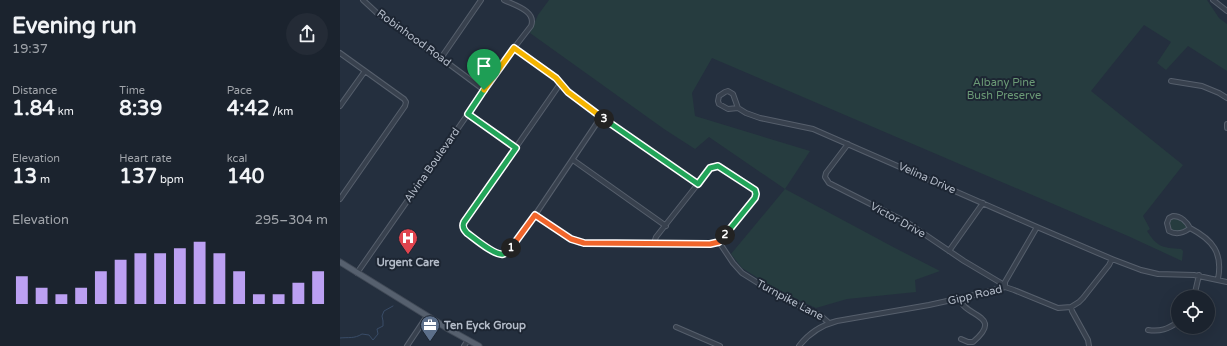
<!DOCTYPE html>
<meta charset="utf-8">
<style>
body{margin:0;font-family:"Varela Round",sans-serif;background:#242b36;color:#f1f3f6;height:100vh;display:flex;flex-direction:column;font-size:15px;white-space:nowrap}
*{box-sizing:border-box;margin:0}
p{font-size:13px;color:#a0a4aa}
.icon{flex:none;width:22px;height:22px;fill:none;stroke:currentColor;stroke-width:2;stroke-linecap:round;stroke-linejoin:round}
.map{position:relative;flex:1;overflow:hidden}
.drawer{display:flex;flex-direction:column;background:#1b232e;width:340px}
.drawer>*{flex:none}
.controls{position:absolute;left:831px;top:290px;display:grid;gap:8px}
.controls a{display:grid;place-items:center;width:44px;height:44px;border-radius:50%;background:#1b232e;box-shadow:0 4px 16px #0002,0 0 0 1px #39404a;font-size:20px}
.pin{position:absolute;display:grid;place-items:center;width:34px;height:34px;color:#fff;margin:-41px -17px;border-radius:50% 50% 50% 0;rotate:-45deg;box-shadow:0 0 4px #0007}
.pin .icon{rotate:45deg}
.km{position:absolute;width:20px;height:20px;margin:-10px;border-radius:50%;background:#222;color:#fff;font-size:11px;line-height:20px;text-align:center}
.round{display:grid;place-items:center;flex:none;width:42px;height:42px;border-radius:21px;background:#242b36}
.summary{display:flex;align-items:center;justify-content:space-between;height:68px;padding:0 12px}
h1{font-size:22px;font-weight:700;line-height:30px}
.metrics{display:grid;grid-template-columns:repeat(3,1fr);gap:6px;height:68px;padding:4px 12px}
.metrics div{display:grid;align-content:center}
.metrics b{font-size:20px;font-weight:700}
.metrics small{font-size:11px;font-weight:400}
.metrics p{font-size:11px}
.chart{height:112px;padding:8px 12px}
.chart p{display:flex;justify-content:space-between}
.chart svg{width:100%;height:72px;margin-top:4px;stroke:#bca0f2;stroke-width:6}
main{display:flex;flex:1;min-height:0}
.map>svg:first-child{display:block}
.green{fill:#263c3f}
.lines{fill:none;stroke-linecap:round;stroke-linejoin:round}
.stream{stroke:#394c67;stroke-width:1}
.minor-casing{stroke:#565f6c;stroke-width:6}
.major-casing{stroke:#414a57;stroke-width:7}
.minor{stroke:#38414e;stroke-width:4}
.major{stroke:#56606e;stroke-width:5}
.split-1-casing{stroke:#fff;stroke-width:8}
.split-2-casing{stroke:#fff;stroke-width:8}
.split-3-casing{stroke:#fff;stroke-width:8}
.split-4-casing{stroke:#fff;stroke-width:8}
.split-1{stroke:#22a559;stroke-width:5}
.split-2{stroke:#f0652b;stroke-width:5}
.split-3{stroke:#22a559;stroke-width:5}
.split-4{stroke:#f5b400;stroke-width:5}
.labels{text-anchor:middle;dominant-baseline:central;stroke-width:4;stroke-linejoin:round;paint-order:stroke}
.street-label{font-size:11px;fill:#b4bcc9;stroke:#1d2633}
.park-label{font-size:11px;fill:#6b9a76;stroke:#1d2633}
.poi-label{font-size:11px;font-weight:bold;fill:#b4bcc9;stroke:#1d2633}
</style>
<main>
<section class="drawer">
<div class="summary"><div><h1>Evening run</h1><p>19:37</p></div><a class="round"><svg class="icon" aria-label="share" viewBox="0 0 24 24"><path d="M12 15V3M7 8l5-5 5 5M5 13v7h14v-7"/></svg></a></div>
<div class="metrics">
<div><p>Distance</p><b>1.84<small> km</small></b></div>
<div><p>Time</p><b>8:39</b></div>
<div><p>Pace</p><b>4:42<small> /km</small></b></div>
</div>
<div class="metrics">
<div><p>Elevation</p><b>13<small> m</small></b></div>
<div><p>Heart rate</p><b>137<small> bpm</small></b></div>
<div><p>kcal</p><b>140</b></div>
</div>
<div class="chart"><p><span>Elevation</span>295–304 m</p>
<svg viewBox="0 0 160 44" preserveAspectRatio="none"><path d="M5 44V27M15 44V34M25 44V38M35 44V34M45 44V24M55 44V17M65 44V13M75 44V13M85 44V10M95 44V6M105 44V13M115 44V24M125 44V38M135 44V38M145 44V31M155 44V24"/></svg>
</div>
</section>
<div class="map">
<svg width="887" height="346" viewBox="0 0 887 346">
<rect width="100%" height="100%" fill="#242f3e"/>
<path class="green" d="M209,0H867L879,18L887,24V71L848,46L826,70L817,63L831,42L804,25L751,91L843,165L803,216L810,229L807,231C817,247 823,248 841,249L843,251L842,261L788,236L372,58L352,93L355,116L470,151L445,189L555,248L600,271L575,280L576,292L507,299L476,308L437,290L402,268L391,254L445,189L369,137L355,149L324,129L190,33L198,15Z
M836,217L844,222L849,228L839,232L832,231L828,226L829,219Z"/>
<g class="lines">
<path class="stream" d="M0,338C9,337 14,339 22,334L29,335L33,340L38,334L37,329L43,326V321L42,316L44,311L53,306"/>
<g class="minor-casing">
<path id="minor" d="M23,0L37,13L101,58L144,90
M873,0L887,11
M174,48L216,78L228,92L261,117L358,184
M0,53L64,99L66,102L65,106L0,199
M101,58L141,0
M831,81L862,86L879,93L887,98
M220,84L124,222C122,226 123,229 127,233L155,253L164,254L167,252L172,247L195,215L261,117
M388,91L393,94L398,108L388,109L379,104L378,101L379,96L385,92Z
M0,106L25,71
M398,108L406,113L420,118L473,129L697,227L772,259L801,270L818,274L854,275L887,282
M128,114L176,148
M887,124V128
M508,144L486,173L485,177L489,183L568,223L624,261L661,283L665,287
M233,160L326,226
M195,215L231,239L240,243L370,244L379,242L382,239L415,198L416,192L413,188L380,166H372L316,237L314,243
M833,216C841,216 847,222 850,228C844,233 836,235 829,231L827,223L829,218Z
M850,228C873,240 883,253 878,279
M379,242L393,263L402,273L442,298L480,315L489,323
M609,251L643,203
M17,273L174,48L191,26C197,11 174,5 164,0
M665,287V282L697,227
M854,297L859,275
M620,299C624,317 665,315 633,342H628L621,339
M731,307L732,311L748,340L749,346
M336,327L380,346
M808,330C820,332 828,329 838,322
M67,346L87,316
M124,346L128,340
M459,346C469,333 482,325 497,321L589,305L639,294L665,287L674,290L718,308L731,307L739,302L743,298L769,265L772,259"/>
</g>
<g class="major-casing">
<path id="major" d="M0,262L110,330L139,346"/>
</g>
<use href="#minor" class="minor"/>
<use href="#major" class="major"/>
</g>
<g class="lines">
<g class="split-1-casing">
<path id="split-1" d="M144,90L128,114L176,148L124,222C122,226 123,229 127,233C134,238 155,256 163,254C167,253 169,251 171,248"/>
</g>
<g class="split-2-casing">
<path id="split-2" d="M171,248L195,215L231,239L244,243L370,244L379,242L385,235"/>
</g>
<g class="split-3-casing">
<path id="split-3" d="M264,119L358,184L370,168L378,166L415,190L416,194L415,198L385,235"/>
</g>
<g class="split-4-casing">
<path id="split-4" d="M144,90L174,48L216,78L228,92L264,119"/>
</g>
<use href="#split-1" class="split-1"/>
<use href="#split-2" class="split-2"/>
<use href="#split-3" class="split-3"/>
<use href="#split-4" class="split-4"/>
</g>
<defs>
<g id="hospital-pin" transform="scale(1)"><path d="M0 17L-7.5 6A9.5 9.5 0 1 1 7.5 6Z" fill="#e0444e" stroke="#1d2633"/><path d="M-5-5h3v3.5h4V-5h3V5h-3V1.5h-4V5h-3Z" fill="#fff"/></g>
<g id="office-pin" transform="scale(1)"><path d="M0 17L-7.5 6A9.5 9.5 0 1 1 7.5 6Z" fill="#5c6f8a" stroke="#1d2633"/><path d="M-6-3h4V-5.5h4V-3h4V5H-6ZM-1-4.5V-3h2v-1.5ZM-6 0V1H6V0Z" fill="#fff"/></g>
</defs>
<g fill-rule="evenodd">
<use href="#hospital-pin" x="68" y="238"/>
<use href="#office-pin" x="90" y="325"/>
</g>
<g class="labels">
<g class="street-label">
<text transform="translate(74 38) rotate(36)">Robinhood Road</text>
<text transform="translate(92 165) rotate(-55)">Alvina Boulevard</text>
<text transform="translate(587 178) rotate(24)">Velina Drive</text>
<text transform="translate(558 220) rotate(29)">Victor Drive</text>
<text transform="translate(635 295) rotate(-13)">Gipp Road</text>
<text transform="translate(450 300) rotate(28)">Turnpike Lane</text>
</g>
<g class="park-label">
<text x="664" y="82">Albany Pine<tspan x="664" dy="13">Bush Preserve</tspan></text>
</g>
<g class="poi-label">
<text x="68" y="262">Urgent Care</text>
<text x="104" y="325" text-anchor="start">Ten Eyck Group</text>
</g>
</g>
</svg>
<div class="controls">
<a><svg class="icon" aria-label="locate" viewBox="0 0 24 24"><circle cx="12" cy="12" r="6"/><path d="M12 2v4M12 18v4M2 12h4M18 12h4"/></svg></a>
</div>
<div class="pin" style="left:144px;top:90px;background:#1e9e55"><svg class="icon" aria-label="arrive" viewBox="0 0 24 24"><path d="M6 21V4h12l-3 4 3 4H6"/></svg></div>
<b class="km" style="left:171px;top:248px">1</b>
<b class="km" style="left:385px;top:235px">2</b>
<b class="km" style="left:264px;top:119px">3</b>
</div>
</main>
